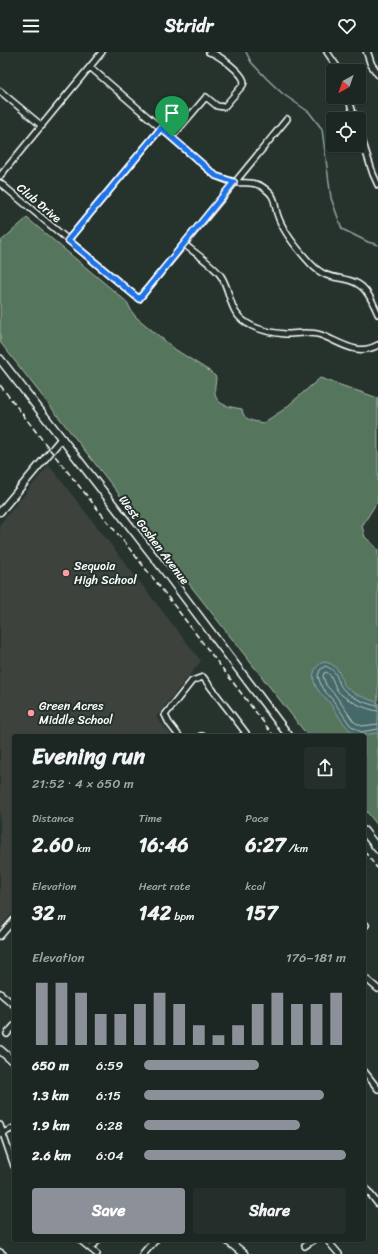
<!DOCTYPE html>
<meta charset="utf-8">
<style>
body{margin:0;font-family:Sriracha,sans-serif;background:#252e2a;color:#f1f3f6;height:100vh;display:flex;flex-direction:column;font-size:15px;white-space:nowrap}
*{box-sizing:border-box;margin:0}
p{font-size:13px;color:#a0a5a5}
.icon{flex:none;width:22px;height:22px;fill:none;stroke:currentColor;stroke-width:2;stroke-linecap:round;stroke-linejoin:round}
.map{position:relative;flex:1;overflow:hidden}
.sheet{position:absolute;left:12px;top:682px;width:354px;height:508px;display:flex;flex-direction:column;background:#1c2622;border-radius:4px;box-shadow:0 1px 3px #0004,0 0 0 1px #3a4340}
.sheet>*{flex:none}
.needle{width:26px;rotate:220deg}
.controls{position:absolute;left:326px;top:12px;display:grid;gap:8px}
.controls a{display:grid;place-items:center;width:40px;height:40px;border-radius:4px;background:#1c2622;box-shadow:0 1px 3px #0004,0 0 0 1px #3a4340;font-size:20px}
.pin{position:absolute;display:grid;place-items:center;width:34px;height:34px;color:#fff;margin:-41px -17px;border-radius:50% 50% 50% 0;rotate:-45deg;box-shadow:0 0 4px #0007}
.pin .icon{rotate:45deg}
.round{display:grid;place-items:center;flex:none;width:42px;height:42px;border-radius:4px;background:#252e2a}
.headline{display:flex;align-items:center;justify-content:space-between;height:68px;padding:0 20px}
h1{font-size:22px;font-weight:700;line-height:30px}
.stats{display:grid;grid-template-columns:repeat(3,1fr);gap:6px;height:68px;padding:4px 20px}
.stats div{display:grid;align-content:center}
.stats b{font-size:20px;font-weight:700}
.stats small{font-size:11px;font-weight:400}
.stats p{font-size:11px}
.chart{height:112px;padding:8px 20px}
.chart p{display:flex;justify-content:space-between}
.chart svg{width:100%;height:72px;margin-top:4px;stroke:#8c9099;stroke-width:6}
.primary-button{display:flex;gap:8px;margin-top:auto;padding:8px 20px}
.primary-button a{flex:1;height:46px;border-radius:4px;background:#8c9099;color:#fff;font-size:16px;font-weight:700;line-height:46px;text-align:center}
.primary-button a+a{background:#252e2a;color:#f1f3f6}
ul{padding:0 20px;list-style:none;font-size:13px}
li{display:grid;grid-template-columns:64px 48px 1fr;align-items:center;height:30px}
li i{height:10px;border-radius:5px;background:#8c9099}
header{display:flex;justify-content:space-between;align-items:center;height:52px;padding:0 20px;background:#1c2622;font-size:18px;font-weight:700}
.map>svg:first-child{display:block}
.built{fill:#3c433d}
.green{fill:#57755d;stroke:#abbaae}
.water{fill:#446968;stroke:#8fa5a4}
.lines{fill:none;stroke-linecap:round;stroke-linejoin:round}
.shore{stroke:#b4c3c3;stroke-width:1}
.stream{stroke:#8fa5a4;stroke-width:1.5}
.minor-casing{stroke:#fff;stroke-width:8}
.tertiary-casing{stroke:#fff;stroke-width:9}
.secondary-casing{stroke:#fff;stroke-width:10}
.minor{stroke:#26332d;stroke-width:5}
.tertiary{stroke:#26332d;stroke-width:6}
.secondary{stroke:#26332d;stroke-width:7}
.rail{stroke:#fff;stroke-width:1.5;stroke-dasharray:6 3;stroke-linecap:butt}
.route-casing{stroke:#fff;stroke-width:8}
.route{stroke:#1a73e8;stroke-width:5}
.poi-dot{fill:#ff9aa2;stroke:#26332d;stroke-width:1.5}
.labels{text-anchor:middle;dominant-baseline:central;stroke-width:4;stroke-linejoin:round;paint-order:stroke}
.street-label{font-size:12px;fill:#fff;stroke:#26332d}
.poi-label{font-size:12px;fill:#fff;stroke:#26332d;text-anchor:start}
</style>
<header><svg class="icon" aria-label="menu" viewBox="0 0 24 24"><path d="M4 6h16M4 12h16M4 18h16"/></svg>Stridr<svg class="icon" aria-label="heart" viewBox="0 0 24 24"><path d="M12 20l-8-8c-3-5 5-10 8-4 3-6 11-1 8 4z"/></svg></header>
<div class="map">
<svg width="378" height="1202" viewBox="0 0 378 1202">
<rect width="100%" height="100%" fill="#26332d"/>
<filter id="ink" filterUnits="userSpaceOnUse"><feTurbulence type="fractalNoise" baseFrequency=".025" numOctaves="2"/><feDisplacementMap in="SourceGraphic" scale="8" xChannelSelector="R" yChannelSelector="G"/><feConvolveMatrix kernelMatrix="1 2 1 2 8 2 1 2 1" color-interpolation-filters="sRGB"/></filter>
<g filter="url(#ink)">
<path class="built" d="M49,413L201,609L156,665L172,684H14V859L0,876V472Z"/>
<path class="green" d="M27,166L127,250L132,260L136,265L176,298L211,320L216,325C216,330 214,335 215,341C216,354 232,355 242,357C243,369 254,369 263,371L283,358L320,326L378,346V444L377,450L362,474L365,485L378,497V774L364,756V684H308L0,290V190Z"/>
<path class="water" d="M324,610C343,613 338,627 346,635C355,644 368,646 378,651V681C370,681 362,685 354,681C345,676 335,658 329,650C326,645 321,643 318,638C311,628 312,614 324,610Z"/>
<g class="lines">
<path class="shore" d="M378,654C369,653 350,645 344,638C335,629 340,619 325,614L320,618L318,624L322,636L332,647L350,673L361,680L378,677
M378,659C367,658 343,647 337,638C333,631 333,624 326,620L324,621L323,624L326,633L336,644L354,670L362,674L378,672"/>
<path class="stream" d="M246,0L251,10L267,27L283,42L309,60L322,77L331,146L342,177L368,190L378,193"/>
<g class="minor-casing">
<path id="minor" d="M327,0L340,19
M90,15L216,124C222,126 228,129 234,130C243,132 253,129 261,134C280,146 272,152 279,167C286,184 299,199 311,212C329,231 341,222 358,232C368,238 373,251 378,262
M0,39L42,74
M348,45L355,67
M359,78L373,122L378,133
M172,85L206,45L217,54L224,55L243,33L244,30C243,21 218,2 209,0
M0,124L102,0
M0,131L139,247L287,67
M68,188L161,76
M184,192C196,202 212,212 221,224C233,243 227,262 252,274C262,279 274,281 285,282C297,282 309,279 321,283C340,290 357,305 378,293
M179,684L169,671L165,663L192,629L203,625L246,681L242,684
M201,684H202
M364,875L366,873
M0,884L14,868
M364,925L378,937
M0,941L14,953
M7,982L14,974
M364,1019L378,1037
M0,1073L14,1114
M0,1082L14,1076
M364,1134L378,1152
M80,1188L97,1202
M327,1188L339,1202
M305,1194L314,1188
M91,1197L98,1188
M0,1200L3,1202"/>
</g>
<g class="tertiary-casing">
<path id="tertiary" d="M367,0L371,12L378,22
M0,460L62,386
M143,1202L155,1188"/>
</g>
<g class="secondary-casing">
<path id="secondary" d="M0,307L164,518L289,684
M364,779L378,797
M0,998L14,1010
M227,1188L244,1202"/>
</g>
<use href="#minor" class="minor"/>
<use href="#tertiary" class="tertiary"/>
<use href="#secondary" class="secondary"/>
<path class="rail" d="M0,333L51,399L157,531L274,684
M364,799L378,817"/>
</g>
</g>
<g class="lines" filter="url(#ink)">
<g class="route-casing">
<path id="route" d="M161,76L216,124L234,130L139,247L68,188Z"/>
</g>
<use href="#route" class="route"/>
</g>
<g class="poi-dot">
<circle cx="66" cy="521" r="4"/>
<circle cx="31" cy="661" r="4"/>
</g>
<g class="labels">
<g class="street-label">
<text transform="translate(39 151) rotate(40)">Club Drive</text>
<text transform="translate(154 488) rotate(53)">West Goshen Avenue</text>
</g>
<g class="poi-label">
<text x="74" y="514">Sequoia<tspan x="74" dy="14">High School</tspan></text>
<text x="39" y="654">Green Acres<tspan x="39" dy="14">Middle School</tspan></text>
</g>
</g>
</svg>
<div class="controls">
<a><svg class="needle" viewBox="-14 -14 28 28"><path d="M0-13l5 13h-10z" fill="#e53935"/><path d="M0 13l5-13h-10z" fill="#a0a5a5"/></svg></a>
<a><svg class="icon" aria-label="locate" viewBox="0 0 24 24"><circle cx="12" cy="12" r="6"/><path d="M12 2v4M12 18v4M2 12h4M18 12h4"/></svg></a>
</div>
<div class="pin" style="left:172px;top:85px;background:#1e9e55"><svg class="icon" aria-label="arrive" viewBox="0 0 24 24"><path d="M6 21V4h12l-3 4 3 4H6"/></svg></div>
<section class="sheet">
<div class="headline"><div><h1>Evening run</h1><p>21:52 · 4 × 650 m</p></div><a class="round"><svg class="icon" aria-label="share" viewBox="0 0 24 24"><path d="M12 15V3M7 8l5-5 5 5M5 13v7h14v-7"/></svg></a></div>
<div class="stats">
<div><p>Distance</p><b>2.60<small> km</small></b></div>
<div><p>Time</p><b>16:46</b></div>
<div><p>Pace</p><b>6:27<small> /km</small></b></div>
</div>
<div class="stats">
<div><p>Elevation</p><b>32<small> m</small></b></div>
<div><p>Heart rate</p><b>142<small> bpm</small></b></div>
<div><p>kcal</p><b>157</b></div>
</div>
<div class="chart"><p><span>Elevation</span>176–181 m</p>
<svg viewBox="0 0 160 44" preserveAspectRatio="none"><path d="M5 44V6M15 44V6M25 44V12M35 44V25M45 44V25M55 44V19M65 44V12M75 44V19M85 44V32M95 44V38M105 44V32M115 44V19M125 44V12M135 44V19M145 44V19M155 44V12"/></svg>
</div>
<ul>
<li><b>650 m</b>6:59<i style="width:57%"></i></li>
<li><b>1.3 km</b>6:15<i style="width:89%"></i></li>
<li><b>1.9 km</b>6:28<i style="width:77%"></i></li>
<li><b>2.6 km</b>6:04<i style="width:100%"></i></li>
</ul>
<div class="primary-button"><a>Save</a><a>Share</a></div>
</section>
</div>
